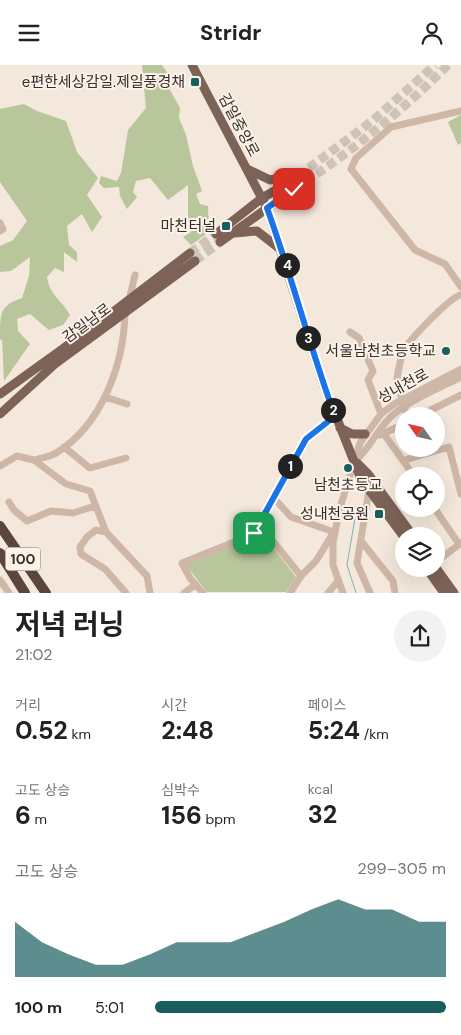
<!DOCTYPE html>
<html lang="ko">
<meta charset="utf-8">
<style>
body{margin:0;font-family:"DM Sans","Noto Sans KR",sans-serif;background:#f2f2f2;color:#222;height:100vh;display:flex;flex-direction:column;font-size:19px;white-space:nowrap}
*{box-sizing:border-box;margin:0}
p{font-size:16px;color:#767676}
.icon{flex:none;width:28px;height:28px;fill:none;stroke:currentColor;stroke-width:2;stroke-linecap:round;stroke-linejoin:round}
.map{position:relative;height:528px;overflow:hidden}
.panel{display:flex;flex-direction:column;background:#fff;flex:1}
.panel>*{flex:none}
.needle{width:32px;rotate:304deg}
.tools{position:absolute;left:395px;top:342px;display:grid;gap:10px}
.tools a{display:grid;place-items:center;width:50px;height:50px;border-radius:50%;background:#fff;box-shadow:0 5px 20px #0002;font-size:25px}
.pin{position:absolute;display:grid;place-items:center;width:42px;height:42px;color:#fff;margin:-21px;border-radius:10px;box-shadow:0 2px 8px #0006}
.km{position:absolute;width:25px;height:25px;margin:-12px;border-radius:50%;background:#222;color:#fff;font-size:14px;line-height:25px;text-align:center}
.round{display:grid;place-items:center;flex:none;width:52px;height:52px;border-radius:26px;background:#f2f2f2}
.summary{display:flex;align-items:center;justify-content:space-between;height:85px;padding:0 15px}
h1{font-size:28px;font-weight:700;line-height:38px}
.metrics{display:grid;grid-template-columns:repeat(3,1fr);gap:8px;height:85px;padding:5px 15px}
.metrics div{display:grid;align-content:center}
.metrics b{font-size:25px;font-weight:700}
.metrics small{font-size:14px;font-weight:400}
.metrics p{font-size:14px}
.chart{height:140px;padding:10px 15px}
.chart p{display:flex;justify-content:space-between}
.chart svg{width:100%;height:90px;margin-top:5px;fill:#195e5f;opacity:.7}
ul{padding:0 15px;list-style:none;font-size:16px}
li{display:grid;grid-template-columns:80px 60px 1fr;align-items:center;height:38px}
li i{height:12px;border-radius:6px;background:#195e5f}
header{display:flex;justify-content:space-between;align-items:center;height:65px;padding:0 15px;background:#fff;font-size:22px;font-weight:700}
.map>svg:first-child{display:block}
.green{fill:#b9c59a}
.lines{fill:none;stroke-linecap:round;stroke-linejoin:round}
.stream{stroke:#78b4b4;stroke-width:1}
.major-tunnel{stroke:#cfc3b8;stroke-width:9;stroke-dasharray:9 4.5;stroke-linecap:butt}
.minor{stroke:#ceb7a6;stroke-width:7}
.major{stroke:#7d6258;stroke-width:9}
.highway{stroke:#5b463e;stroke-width:10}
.route-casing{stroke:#fff;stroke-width:10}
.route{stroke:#1a73e8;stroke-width:6}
.poi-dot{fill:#195e5f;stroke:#fbf2e9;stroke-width:2}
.labels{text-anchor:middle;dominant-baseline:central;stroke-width:4;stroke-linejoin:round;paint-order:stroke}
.shield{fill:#fbf2e9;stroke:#736862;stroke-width:1}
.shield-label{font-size:14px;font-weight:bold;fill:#392d28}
.poi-label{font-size:15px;fill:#392d28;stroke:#fbf2e9;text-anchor:end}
.street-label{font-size:15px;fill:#392d28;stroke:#fbf2e9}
</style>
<header><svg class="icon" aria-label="menu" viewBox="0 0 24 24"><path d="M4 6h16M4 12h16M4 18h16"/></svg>Stridr<svg class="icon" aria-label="person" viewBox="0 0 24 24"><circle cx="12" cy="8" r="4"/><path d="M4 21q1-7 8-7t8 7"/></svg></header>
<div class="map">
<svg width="461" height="528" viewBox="0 0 461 528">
<rect width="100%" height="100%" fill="#f4e8dc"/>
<path class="green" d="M142,0H162L168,9L169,23L180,43L179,53L186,70L193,101L202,126L196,129L200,139L208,141L209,167L191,180L183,172L191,167L188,152V120L168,135L150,113L136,116L133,127L137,132L127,144L120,131L119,122L104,123L99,118L101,111L117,116L121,108L128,65L146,43Z
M24,39L37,46L66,56L77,87L98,113L87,130L102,152L92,167L82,149L67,161L69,180L77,187V197L64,187V207L55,203L47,212C50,231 60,233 70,250L63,260L49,265L30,249L17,254L18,266L30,279L4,316L2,274L0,275C0,246 0,241 22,233L29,211L30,192L11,206L0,207V181L13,175L27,156L0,117V44Z
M461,50V78L458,80L448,57Z
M260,466L296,512L286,527H207L186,500L253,473Z"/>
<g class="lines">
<path class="stream" d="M355,453L347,500L356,528"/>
<path class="major-tunnel" d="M298,111L371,57L435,0
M294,124C350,88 401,47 448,0
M190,188L216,169
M195,196L220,177"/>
<path class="minor" d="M461,46L391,62L356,93L351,104L415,185L445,199L461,222
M0,158L3,164L0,166
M129,235L135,210
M350,267L359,273L373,306L368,315L381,349
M105,332L127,339
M407,351C405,343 396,318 397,314C398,305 402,287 407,280C414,271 452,230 461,230
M419,351L461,330
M384,369L414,411
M380,370L404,359
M64,382L90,403L126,393
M34,395C41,393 50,392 56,388C102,360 124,299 125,247
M405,395L449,382L461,429
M355,396C372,382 378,361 395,348C413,333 440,323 461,312
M0,401L17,391L34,395L66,419L90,426L106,467L147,511L150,528
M369,425L357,498L370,528
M273,432L291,452L334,467
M9,437L14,445L27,456L51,446L73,448L95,441
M435,444L459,479
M259,459L301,511
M106,467L96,465L87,472L80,482L81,489L105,504L126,528
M361,476L393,516L395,528
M436,497L461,478
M0,515L9,528
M184,528L196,519
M203,528L190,513L182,498L254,469L306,374L335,351
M290,528L301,511L316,496L332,470
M328,528L338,516
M343,528L333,500V478L339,446L360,378L381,349L394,339L461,304"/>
<path class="major" d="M192,0L267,143L324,321L361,414L404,472
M247,104L270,115L302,108
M235,168L257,166L280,184
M216,169L262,133L290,117
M220,177L294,124
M0,329L96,260L190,188
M0,349L56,298L195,196
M340,363L352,369H365
M357,398L368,409L413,471
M436,503L454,528
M427,504L444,528"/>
<path class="highway" d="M0,461L46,528
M0,488L25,528"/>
</g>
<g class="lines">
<g class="route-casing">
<path id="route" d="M254,468L306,374L335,351C310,283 292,212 267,143L294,124"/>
</g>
<use href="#route" class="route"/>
</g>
<g class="poi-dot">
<rect x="190" y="12" width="10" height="10" rx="2.5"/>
<rect x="221" y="156" width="10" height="10" rx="2.5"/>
<circle cx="446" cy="286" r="5"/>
<circle cx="348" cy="403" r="5"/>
<rect x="374" y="444" width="10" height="10" rx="2.5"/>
</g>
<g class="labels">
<rect class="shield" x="5.5" y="482.5" width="35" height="23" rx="4"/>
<g class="shield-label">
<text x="23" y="494">100</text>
</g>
<g class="poi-label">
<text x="185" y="17">e편한세상감일.제일풍경채</text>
<text x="216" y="161">마천터널</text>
<text x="436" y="286">서울남천초등학교</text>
<text x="348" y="420" text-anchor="middle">남천초등교</text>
<text x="369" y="449">성내천공원</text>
</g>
<g class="street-label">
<text transform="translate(239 60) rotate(62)">감일중앙로</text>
<text transform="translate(87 258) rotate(-36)">감일남로</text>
<text transform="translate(403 321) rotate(-29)">성내천로</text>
</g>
</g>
</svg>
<div class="tools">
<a><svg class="needle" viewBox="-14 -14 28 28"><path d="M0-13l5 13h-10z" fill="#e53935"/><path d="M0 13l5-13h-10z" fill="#767676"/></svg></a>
<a><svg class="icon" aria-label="locate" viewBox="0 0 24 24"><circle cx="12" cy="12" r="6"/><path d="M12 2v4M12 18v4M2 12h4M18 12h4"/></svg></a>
<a><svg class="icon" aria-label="layers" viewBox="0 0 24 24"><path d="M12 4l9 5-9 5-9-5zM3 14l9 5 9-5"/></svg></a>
</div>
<div class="pin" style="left:254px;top:468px;background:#1e9e55"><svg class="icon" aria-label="arrive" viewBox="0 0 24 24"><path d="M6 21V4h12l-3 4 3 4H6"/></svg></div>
<div class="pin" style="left:294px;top:124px;background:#d93025"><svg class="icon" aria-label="check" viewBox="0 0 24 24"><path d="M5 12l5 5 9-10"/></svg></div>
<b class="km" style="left:290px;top:401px">1</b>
<b class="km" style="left:333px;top:345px">2</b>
<b class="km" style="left:308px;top:273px">3</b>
<b class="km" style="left:287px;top:200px">4</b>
</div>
<section class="panel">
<div class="summary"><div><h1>저녁 러닝</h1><p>21:02</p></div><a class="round"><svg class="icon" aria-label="share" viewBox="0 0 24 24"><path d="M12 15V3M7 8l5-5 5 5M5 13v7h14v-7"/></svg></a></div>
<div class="metrics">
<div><p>거리</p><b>0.52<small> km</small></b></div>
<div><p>시간</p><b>2:48</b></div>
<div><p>페이스</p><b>5:24<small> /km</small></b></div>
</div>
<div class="metrics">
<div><p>고도 상승</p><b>6<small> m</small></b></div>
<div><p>심박수</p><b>156<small> bpm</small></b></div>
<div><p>kcal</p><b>32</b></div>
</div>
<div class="chart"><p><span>고도 상승</span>299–305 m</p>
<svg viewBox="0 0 160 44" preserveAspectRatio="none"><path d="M0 44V17L10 27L20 33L30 38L40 38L50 33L60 27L70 27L80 27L90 22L100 17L110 11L120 6L130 11L140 11L150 17L160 17V44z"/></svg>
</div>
<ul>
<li><b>100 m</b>5:01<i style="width:100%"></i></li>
</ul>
</section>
